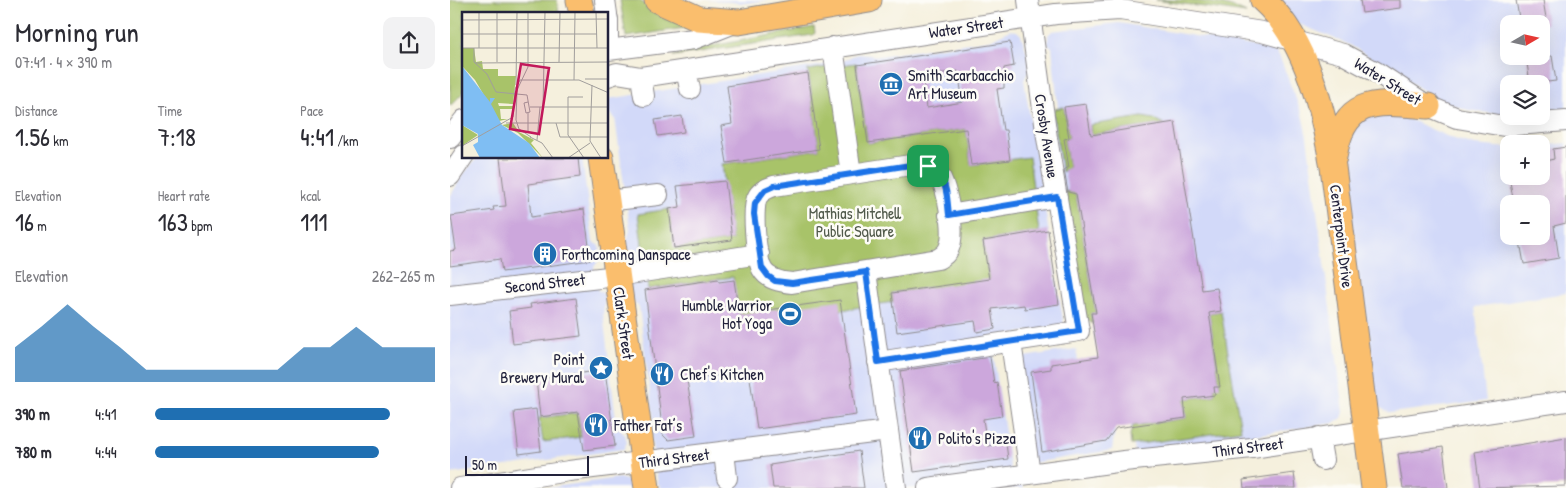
<!DOCTYPE html>
<meta charset="utf-8">
<style>
body{margin:0;font-family:"Patrick Hand",sans-serif;background:#f2f2f3;color:#2b2b33;height:100vh;display:flex;flex-direction:column;font-size:19px;white-space:nowrap}
*{box-sizing:border-box;margin:0}
p{font-size:16px;color:#7c7c81}
.icon{flex:none;width:28px;height:28px;fill:none;stroke:currentColor;stroke-width:2;stroke-linecap:round;stroke-linejoin:round}
.map{position:relative;flex:1;overflow:hidden}
.details{display:flex;flex-direction:column;background:#fff;width:450px}
.details>*{flex:none}
.needle{width:32px;rotate:81deg}
.tools{position:absolute;left:1050px;top:15px;display:grid;gap:10px}
.tools a{display:grid;place-items:center;width:50px;height:50px;border-radius:10px;background:#fff;box-shadow:0 5px 20px #0002;font-size:25px}
.scale{position:absolute;left:15px;bottom:12px;width:124px;box-sizing:border-box;padding-left:5px;border:2px solid #22223b;border-top:0;font-size:14px;line-height:18px;white-space:nowrap;color:#22223b;-webkit-text-stroke:4px #fdfcf7;paint-order:stroke}
.pin{position:absolute;display:grid;place-items:center;width:42px;height:42px;color:#fff;margin:-21px;border-radius:10px;box-shadow:0 2px 8px #0006}
.round{display:grid;place-items:center;flex:none;width:52px;height:52px;border-radius:10px;background:#f2f2f3}
.head{display:flex;align-items:center;justify-content:space-between;height:85px;padding:0 15px}
h1{font-size:28px;font-weight:600;line-height:38px}
.metrics{display:grid;grid-template-columns:repeat(3,1fr);gap:8px;height:85px;padding:5px 15px}
.metrics div{display:grid;align-content:center}
.metrics b{font-size:25px;font-weight:600}
.metrics small{font-size:14px;font-weight:400}
.metrics p{font-size:14px}
.chart{height:140px;padding:10px 15px}
.chart p{display:flex;justify-content:space-between}
.chart svg{width:100%;height:90px;margin-top:5px;fill:#1f6fb2;opacity:.7}
ul{padding:0 15px;list-style:none;font-size:16px}
li{display:grid;grid-template-columns:80px 60px 1fr;align-items:center;height:38px}
li i{height:12px;border-radius:6px;background:#1f6fb2}
main{display:flex;flex:1;min-height:0}
.map>svg:first-child{display:block}
.built{fill:#d2d9f9;fill-rule:evenodd}
.green{fill:#a8c369;stroke:#657252}
.building{fill:#cca7dc;fill-rule:evenodd}
.lines{fill:none;stroke-linecap:round;stroke-linejoin:round}
.minor-casing{stroke:#8c898c;stroke-width:22}
.major-casing{stroke:#8c898c;stroke-width:27}
.minor{stroke:#fff;stroke-width:20}
.major{stroke:#fabe6d;stroke-width:25}
.route-casing{stroke:#fff;stroke-width:10}
.route{stroke:#1a73e8;stroke-width:6}
.labels{text-anchor:middle;dominant-baseline:central;stroke-width:5;stroke-linejoin:round;paint-order:stroke}
.street-label{font-size:16px;fill:#22223b;stroke:#fdfcf7}
.poi-label{font-size:16px;fill:#22223b;stroke:#fdfcf7;text-anchor:start}
.park-label{font-size:16px;fill:#515a4b;stroke:#fdfcf7}
.inset-road{fill:none;stroke:#a19e9c;stroke-width:1}
.view{fill:#c2185b;fill-opacity:0.15;stroke:#c2185b;stroke-width:2.5}
.inset-edge{fill:none;stroke:#22223b;stroke-width:2.5}
</style>
<main>
<section class="details">
<div class="head"><div><h1>Morning run</h1><p>07:41 · 4 × 390 m</p></div><a class="round"><svg class="icon" aria-label="share" viewBox="0 0 24 24"><path d="M12 15V3M7 8l5-5 5 5M5 13v7h14v-7"/></svg></a></div>
<div class="metrics">
<div><p>Distance</p><b>1.56<small> km</small></b></div>
<div><p>Time</p><b>7:18</b></div>
<div><p>Pace</p><b>4:41<small> /km</small></b></div>
</div>
<div class="metrics">
<div><p>Elevation</p><b>16<small> m</small></b></div>
<div><p>Heart rate</p><b>163<small> bpm</small></b></div>
<div><p>kcal</p><b>111</b></div>
</div>
<div class="chart"><p><span>Elevation</span>262–265 m</p>
<svg viewBox="0 0 160 44" preserveAspectRatio="none"><path d="M0 44V27L10 17L20 6L30 17L40 27L50 38L60 38L70 38L80 38L90 38L100 38L110 27L120 27L130 17L140 27L150 27L160 27V44z"/></svg>
</div>
<ul>
<li><b>390 m</b>4:41<i style="width:84%"></i></li>
<li><b>780 m</b>4:44<i style="width:80%"></i></li>
</ul>
</section>
<div class="map">
<svg width="1116" height="488" viewBox="0 0 1116 488">
<rect width="100%" height="100%" fill="#fdfcf7"/>
<filter id="ink" filterUnits="userSpaceOnUse"><feTurbulence type="fractalNoise" baseFrequency=".02" numOctaves="2"/><feDisplacementMap in="SourceGraphic" scale="10" xChannelSelector="R" yChannelSelector="G"/><feConvolveMatrix kernelMatrix="1 2 1 2 8 2 1 2 1" color-interpolation-filters="sRGB"/></filter>
<filter id="wash" filterUnits="userSpaceOnUse"><feTurbulence type="fractalNoise" baseFrequency=".0096" numOctaves="4" result="noise"/><feDisplacementMap in="SourceGraphic" scale="20" xChannelSelector="R" yChannelSelector="G"/><feGaussianBlur stdDeviation="1.12" result="paint"/><feColorMatrix in="noise" values="0 0 0 0 0 0 0 0 0 0 0 0 0 0 0 0 0 1.4 0 .05"/><feComposite in="paint" operator="in"/></filter>
<g filter="url(#wash)">
<rect width="100%" height="100%" fill="#f5f0dd"/>
<path class="built" d="M256,0H318L295,3Z
M822,0H1116V112L1091,115V84H1059V116L1018,110L989,100L900,45L844,22ZM1059,24H1091V56H1059Z
M669,23L821,49L826,52L830,58L852,114L857,137L894,412L892,418L884,423L685,453L681,426L655,346L646,347L642,320L633,321L600,110L608,108L602,47L598,45V35L602,31Z
M560,30L567,31L571,35L577,53L579,70L574,80L614,326L541,337L561,473L574,488H211L208,484L200,432L204,423L189,307L181,299L175,248L180,229L165,118L158,112V99L392,62L402,56L409,54L429,56L540,40Z
M947,114L1001,138L1025,145L1059,148V176H1091V146L1116,143V293L1025,307L1036,401L940,413L927,406L923,399L892,157L904,126L914,118ZM1059,204H1091V236H1059Z
M27,158H132L143,242L149,246L152,256L144,267L148,291H151L155,297L153,314L167,427L175,435L177,442L174,449L0,474V197L12,176Z
M626,349L628,360L647,357L655,362L665,429L662,450L576,464L561,359Z
M169,478L180,481L184,488H96Z"/>
<path class="green" d="M0,0H107L109,14H14V92L0,106Z
M170,0H189L211,16L241,27L176,37Z
M706,0C736,0 772,0 796,13Z
M364,27L365,33L363,35L223,56L246,49Z
M406,63L418,143L516,129L521,165L579,157L589,232L533,241L539,280L442,293L443,302L391,310L289,315L283,277L198,289L188,214L219,209L225,248L282,240L272,164L369,149L358,70Z
M614,107L619,138L614,139L619,167L612,172L603,112L605,109Z
M692,117L704,119L714,124L641,135L640,125Z
M615,191L626,194L646,313H641L643,324L636,319Z
M771,311L791,430L681,445L680,435L683,426L736,418L734,399L765,395L764,387L770,386L759,313Z
M128,413L131,437L93,442L89,418Z"/>
<g id="blocks">
<path class="building" d="M910,0H950V8L912,13Z
M1066,0H1093L1097,24H1070Z
M560,42L564,66L554,68V88L547,89L553,130H556L560,160L521,165L516,129L418,143L407,65ZM508,71L513,102L477,108L472,76Z
M1076,56H1102L1106,81L1080,84Z
M358,73L369,149L277,163L271,126L282,124L277,86Z
M636,104L641,135L725,122L752,290L767,288L771,311L759,313L770,387H764L765,395L734,399L736,418L666,428L656,441L592,452L581,372L601,369V364L648,357L641,313H646L626,194L618,192L614,170L619,167L614,139L619,138L614,107Z
M232,116L234,132L208,136L205,120Z
M1116,147V223L1104,226L1109,258L1074,264L1069,236H1091V204H1064L1059,176H1091V162L1104,159L1103,149Z
M50,158H128L130,177L78,184L81,217L134,209L141,260L52,272L50,259L0,266V251L6,250L1,216L44,210L43,207L56,206Z
M275,181L282,240L224,248L219,209L230,207L227,186Z
M598,230L609,304L575,309L574,305L542,309L545,329L527,332L525,321L447,332L442,293L539,279L533,241Z
M268,279L269,282L284,280L289,314L390,300L406,415L307,429L299,371L237,380L246,436L218,440L213,435L195,290Z
M126,298L131,336L63,344L59,311L81,308L80,304Z
M540,357L544,383L547,382L552,416L533,419L537,446L556,443L558,459L464,472L450,371Z
M155,370L165,446L134,450L128,412L90,417L86,379Z
M86,409L91,451L69,454L64,412Z
M1116,437V486L1030,488L1025,452Z
M993,447L998,488H953L948,454Z
M409,451L414,488H323L320,465Z
M844,473L846,488H794L793,480Z"/>
</g>
</g>
<g filter="url(#ink)">
<use href="#blocks" fill-opacity="0" stroke="#8c898c" stroke-width="1"/>
<g class="lines">
<g class="minor-casing">
<path id="minor" d="M155,0L157,14
M158,19V46
M383,47L401,174
M158,50L244,39L287,22
M236,70L240,89
M158,76L167,73L191,77L606,14L670,10L812,32L893,54L928,73L978,106L1007,118L1054,126L1116,121
M191,77L194,96
M0,138L14,120
M467,164L486,170C497,183 506,232 499,248C497,254 493,256 488,259L342,283C331,282 318,280 312,269C306,257 301,206 308,196C312,190 318,188 324,186Z
M0,176L14,155
M157,201L208,195
M499,215L607,197
M416,272L446,488
M0,295L167,276L309,254
M561,342L580,474
M428,362L629,331L597,138L578,0
M869,437L873,460
M274,452L277,478
M10,488L119,471L438,431
M478,488L674,461L802,448L1116,401"/>
</g>
<g class="major-casing">
<path id="major" d="M129,0L132,14
M207,0L249,19L289,22L419,0
M813,0C857,39 873,111 883,167L924,488
M884,157C894,95 928,102 978,106
M151,158L197,488"/>
</g>
<use href="#minor" class="minor"/>
<use href="#major" class="major"/>
</g>
</g>
<g class="lines" filter="url(#ink)">
<g class="route-casing">
<path id="route" d="M467,164C498,169 496,189 499,215L607,197L629,331L428,362L416,272L342,283L325,281L318,276L312,268L304,214L305,203L315,190L324,186Z"/>
</g>
<use href="#route" class="route"/>
</g>
<defs>
<g id="museum-disc" transform="scale(1.25)"><circle r="9.5" fill="#1f6fb2" stroke="#fdfcf7"/><path d="M0-6L6-3V-2H-6V-3ZM-5-1h2V3h-2ZM-1-1h2V3h-2ZM3-1h2V3H3ZM-6 4H6V6H-6Z" fill="#fff"/></g>
<g id="building-disc" transform="scale(1.25)"><circle r="9.5" fill="#1f6fb2" stroke="#fdfcf7"/><path d="M-4-6H4V6H1V3H-1V6H-4ZM-2.5-4.3h1.7v1.8h-1.7ZM.8-4.3h1.7v1.8H.8ZM-2.5-1h1.7V.8h-1.7ZM.8-1h1.7V.8H.8Z" fill="#fff"/></g>
<g id="stadium-disc" transform="scale(1.25)"><circle r="9.5" fill="#1f6fb2" stroke="#fdfcf7"/><path d="M0-5a6.5 5 0 1 0 0 10a6.5 5 0 1 0 0-10ZM-3.5-1.8h7v3.6h-7Z" fill="#fff"/></g>
<g id="sight-disc" transform="scale(1.25)"><circle r="9.5" fill="#1f6fb2" stroke="#fdfcf7"/><path d="M0-6L1.8-2.2L6-1.7L2.9 1.2L3.7 5.4L0 3.3L-3.7 5.4L-2.9 1.2L-6-1.7L-1.8-2.2Z" fill="#fff"/></g>
<g id="restaurant-disc" transform="scale(1.25)"><circle r="9.5" fill="#1f6fb2" stroke="#fdfcf7"/><path d="M-5-6h1v4h1v-4h1v4h1v-4h1v5L-1.5 .5V6h-2V.5L-5-1ZM5-6V6H3V1.5H1.5Q1.5-4 5-6Z" fill="#fff"/></g>
</defs>
<g fill-rule="evenodd">
<use href="#museum-disc" x="441" y="84"/>
<use href="#building-disc" x="95" y="254"/>
<use href="#stadium-disc" x="340" y="314"/>
<use href="#sight-disc" x="151" y="368"/>
<use href="#restaurant-disc" x="212" y="374"/>
<use href="#restaurant-disc" x="146" y="425"/>
<use href="#restaurant-disc" x="470" y="438"/>
</g>
<g class="labels">
<g class="street-label">
<text transform="translate(516 27) rotate(-8)">Water Street</text>
<text transform="translate(938 81) rotate(32)">Water Street</text>
<text transform="translate(597 136) rotate(81)">Crosby Avenue</text>
<text transform="translate(892 236) rotate(83)">Centerpoint Drive</text>
<text transform="translate(95 283) rotate(-6)">Second Street</text>
<text transform="translate(174 323) rotate(82)">Clark Street</text>
<text transform="translate(798 447) rotate(-7)">Third Street</text>
<text transform="translate(224 458) rotate(-7)">Third Street</text>
</g>
<g class="poi-label">
<text x="458" y="75">Smith Scarbacchio<tspan x="458" dy="18">Art Museum</tspan></text>
<text x="112" y="254">Forthcoming Danspace</text>
<text x="322" y="305" text-anchor="end">Humble Warrior<tspan x="322" dy="18">Hot Yoga</tspan></text>
<text x="134" y="359" text-anchor="end">Point<tspan x="134" dy="18">Brewery Mural</tspan></text>
<text x="230" y="374">Chef's Kitchen</text>
<text x="164" y="425">Father Fat’s</text>
<text x="488" y="438">Polito's Pizza</text>
</g>
<g class="park-label">
<text x="405" y="213">Mathias Mitchell<tspan x="405" dy="18">Public Square</tspan></text>
</g>
</g>
<g transform="translate(12 12)">
<rect width="146" height="146" fill="#f5f0dd"/>
<path d="M0,36H12L14,50L20,49L21,57H36V64H54L51,92L36,91L37,94H51V97H38L39,107H46L37,109L13,68L0,54ZM51,111L57,120L72,128L69,131L81,146L56,121L40,113ZM0,113L16,123L0,134Z" fill="#a8c369"/>
<path d="M0,54L28,90V86H33L29,92L40,113L67,131L78,146H18L11,133L16,130V122L0,113Z" fill="#7fbef3"/>
<path class="inset-road" d="M17,0V36M66,0V55L55,78L54,108L57,117L69,125M134,0L135,36M0,8L147,7M0,22H135M0,36H147M12,36V50L25,62L34,80L65,83L68,100L64,101L62,91L66,90M35,50V0M97,50L98,0M13,51L147,50M123,67H147M112,68L113,0M54,73L55,0M130,73L128,129L139,146M121,85H106V123L122,146M68,95H147M81,95L83,0M44,111H147M94,111L98,125H147M66,120V101M68,125L80,131L91,146M75,128L78,95M0,134L51,105L53,77L58,68H117L147,81M106,146L128,131"/>
<path class="view" d="M59,52L87,56L77,122L48,117Z"/>
<rect width="146" height="146" class="inset-edge"/>
</g>
</svg>
<div class="tools">
<a><svg class="needle" viewBox="-14 -14 28 28"><path d="M0-13l5 13h-10z" fill="#e53935"/><path d="M0 13l5-13h-10z" fill="#7c7c81"/></svg></a>
<a><svg class="icon" aria-label="layers" viewBox="0 0 24 24"><path d="M12 4l9 5-9 5-9-5zM3 14l9 5 9-5"/></svg></a>
<a>+</a>
<a>−</a>
</div>
<div class="scale">50 m</div>
<div class="pin" style="left:478px;top:166px;background:#1e9e55"><svg class="icon" aria-label="arrive" viewBox="0 0 24 24"><path d="M6 21V4h12l-3 4 3 4H6"/></svg></div>
</div>
</main>
